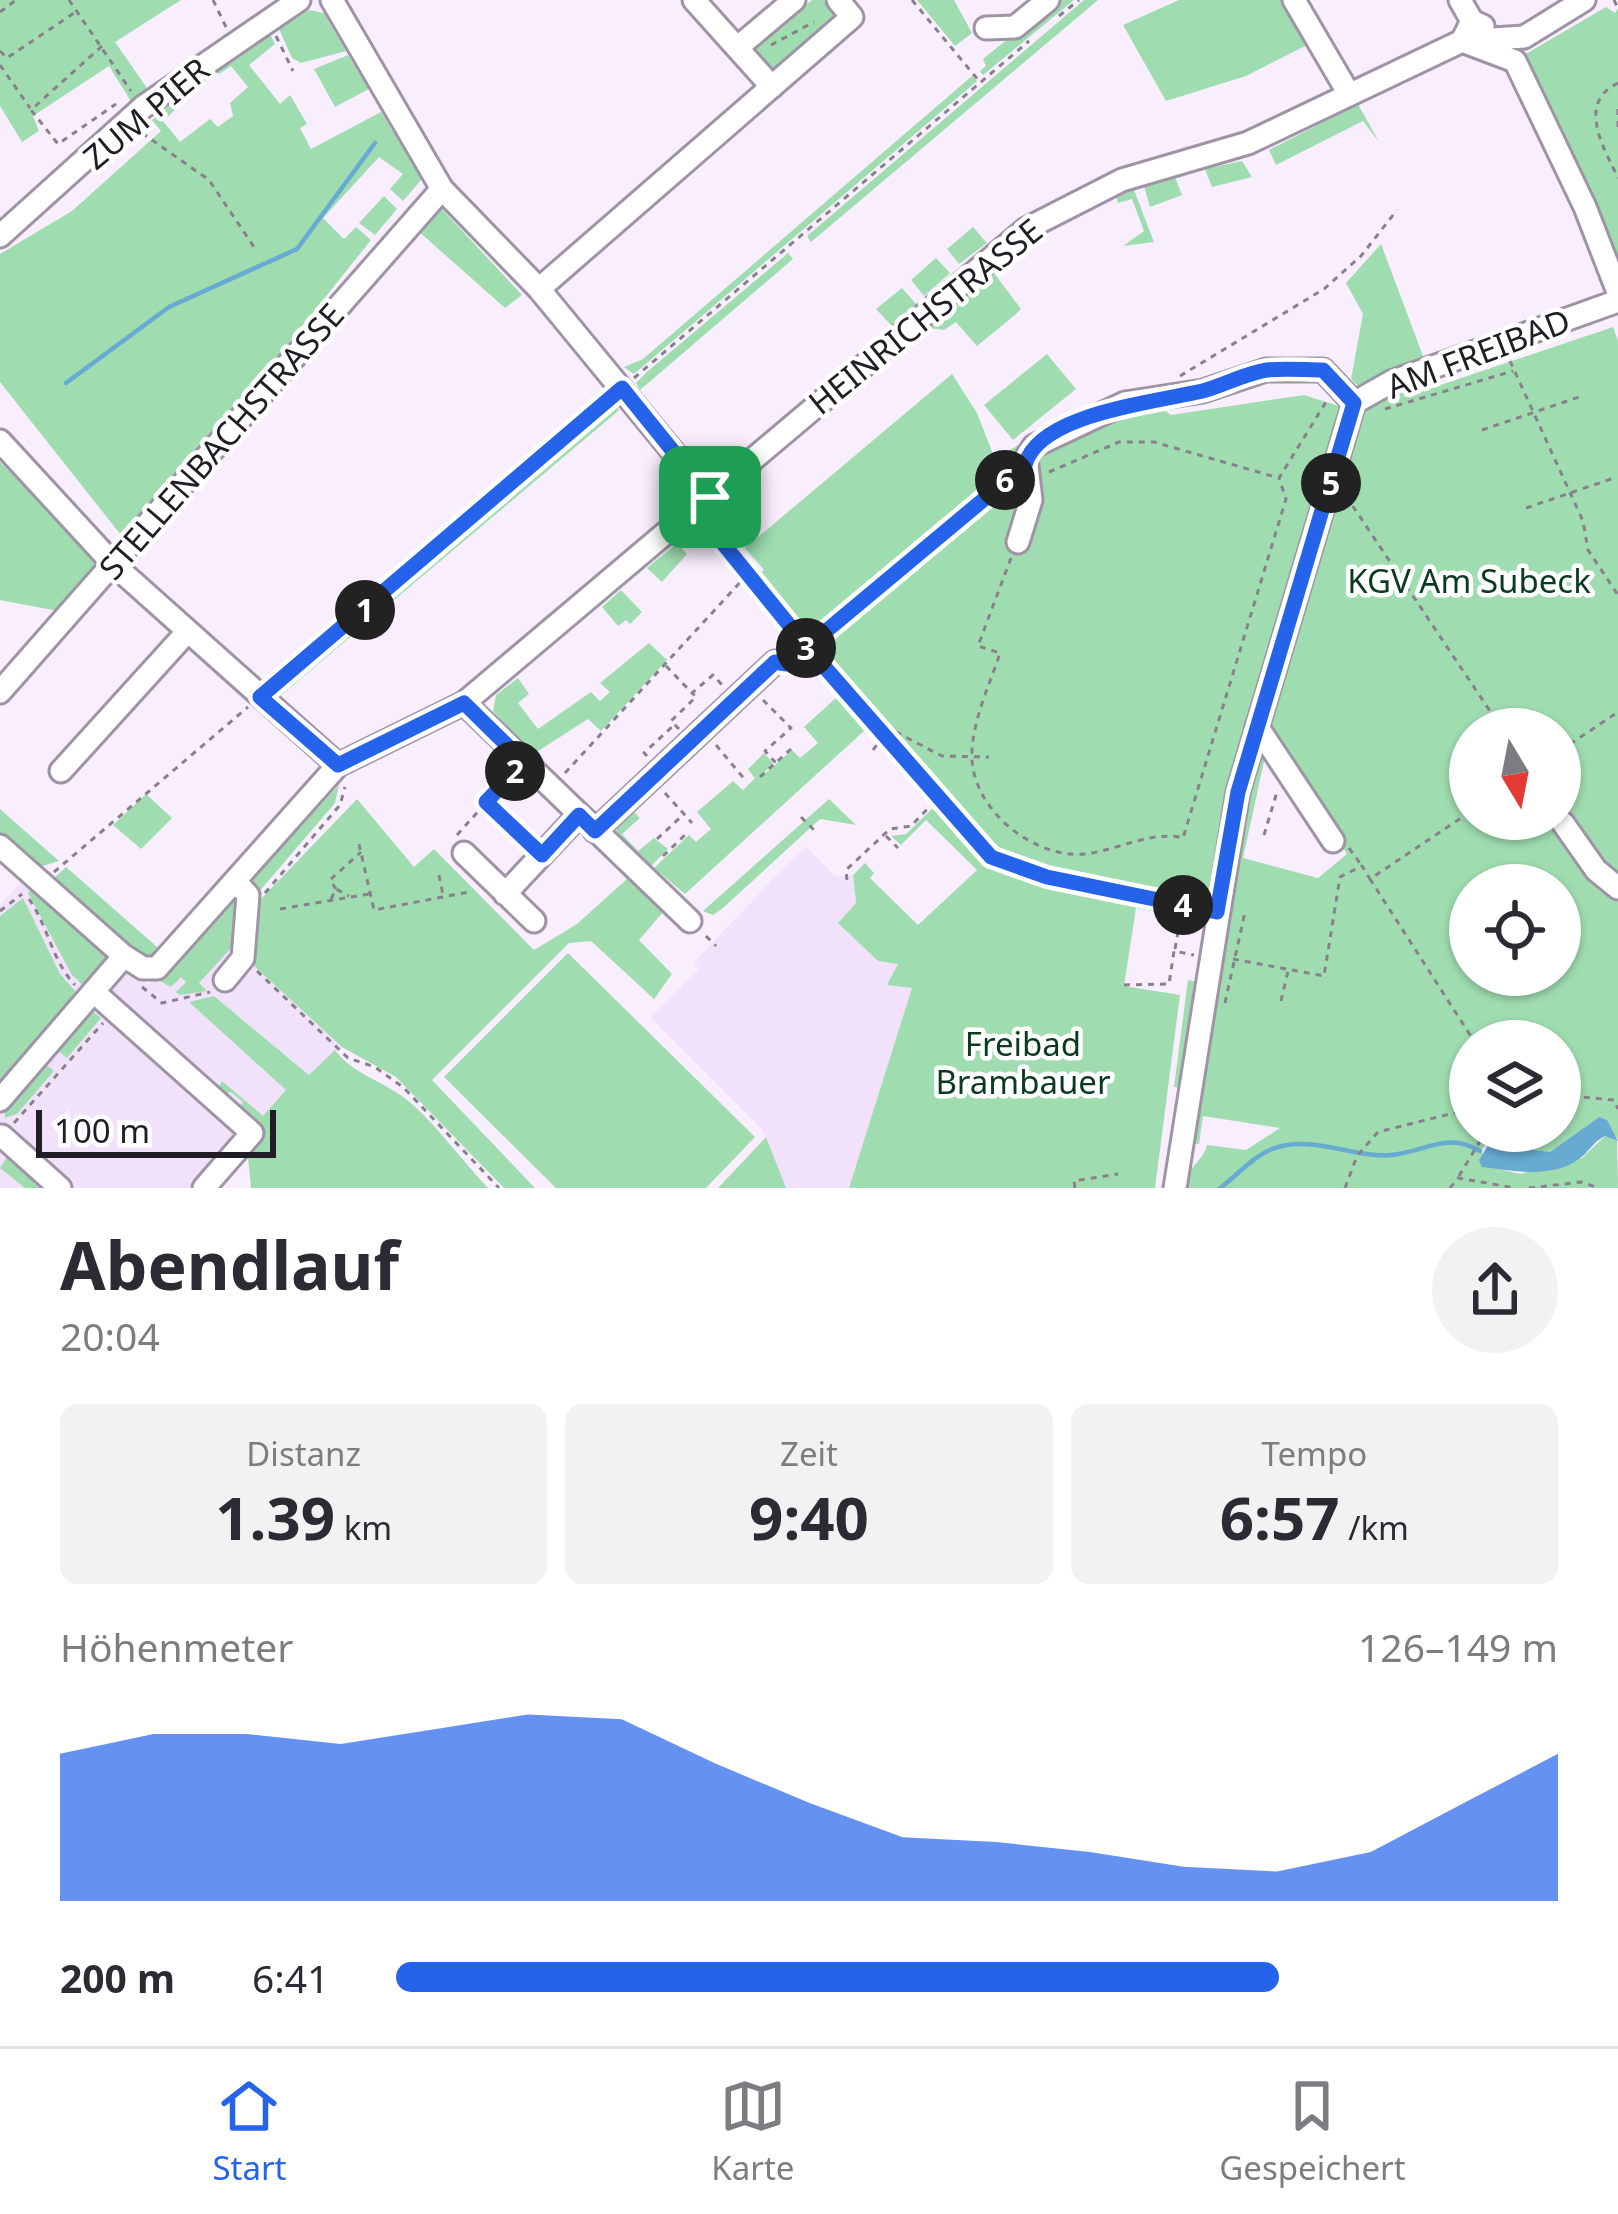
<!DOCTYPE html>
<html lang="de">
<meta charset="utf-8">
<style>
body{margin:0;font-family:"Noto Sans",sans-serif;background:#f2f2f3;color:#2b2b33;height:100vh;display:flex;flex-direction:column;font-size:45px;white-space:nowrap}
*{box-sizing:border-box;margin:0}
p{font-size:39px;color:#7c7c81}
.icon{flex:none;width:66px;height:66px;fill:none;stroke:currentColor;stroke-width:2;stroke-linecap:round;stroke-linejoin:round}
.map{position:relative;height:1188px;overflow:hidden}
.side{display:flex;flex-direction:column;background:#fff;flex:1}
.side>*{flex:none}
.needle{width:78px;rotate:170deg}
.controls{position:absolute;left:1449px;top:708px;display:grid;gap:24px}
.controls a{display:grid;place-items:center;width:132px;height:132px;border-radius:50%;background:#fff;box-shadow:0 3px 9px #0004;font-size:60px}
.scale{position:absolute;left:36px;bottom:30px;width:240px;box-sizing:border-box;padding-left:12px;border:6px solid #211d24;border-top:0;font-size:33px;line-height:42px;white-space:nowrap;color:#211d24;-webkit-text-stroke:9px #fff;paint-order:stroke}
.pin{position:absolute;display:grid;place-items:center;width:102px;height:102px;color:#fff;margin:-51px;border-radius:24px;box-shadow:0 6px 18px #0006}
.km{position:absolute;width:60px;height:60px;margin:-30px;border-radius:50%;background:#222;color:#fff;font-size:33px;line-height:60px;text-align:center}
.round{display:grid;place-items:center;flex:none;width:126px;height:126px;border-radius:63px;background:#f2f2f3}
.head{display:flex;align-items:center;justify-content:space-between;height:204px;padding:0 60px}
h1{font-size:66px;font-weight:700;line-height:90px}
.stats{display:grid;grid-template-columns:repeat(3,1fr);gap:18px;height:204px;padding:12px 60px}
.stats div{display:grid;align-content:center;border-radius:18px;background:#f2f2f3;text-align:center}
.stats b{font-size:60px;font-weight:700}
.stats small{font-size:33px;font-weight:400}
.stats p{font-size:33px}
.chart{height:336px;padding:24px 60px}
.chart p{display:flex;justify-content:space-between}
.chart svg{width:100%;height:216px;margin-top:12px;fill:#2563eb;opacity:.7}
ul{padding:0 60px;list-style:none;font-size:39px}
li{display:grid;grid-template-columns:192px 144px 1fr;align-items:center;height:90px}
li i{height:30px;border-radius:15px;background:#2563eb}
.tabs{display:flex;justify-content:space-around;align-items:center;height:168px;border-top:3px solid #e1e1e2;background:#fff;font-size:33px;color:#7c7c81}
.tabs a{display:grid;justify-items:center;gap:6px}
.tabs .on{color:#2563eb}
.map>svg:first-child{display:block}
.built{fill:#f1e1fb}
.green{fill:#9fddb0;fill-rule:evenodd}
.water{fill:#67abd2}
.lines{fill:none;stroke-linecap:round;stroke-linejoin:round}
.stream{stroke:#67abd2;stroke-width:4.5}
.minor-casing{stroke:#9f94a6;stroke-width:27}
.path{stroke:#88818c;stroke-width:3;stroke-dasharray:6 6;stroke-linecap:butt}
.minor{stroke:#fff;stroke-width:21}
.route-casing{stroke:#fff;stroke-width:24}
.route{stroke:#2563eb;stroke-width:15}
.labels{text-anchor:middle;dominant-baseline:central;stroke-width:9;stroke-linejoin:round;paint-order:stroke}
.street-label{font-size:33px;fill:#211d24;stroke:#fff}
.park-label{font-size:33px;fill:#0b3b1e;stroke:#fff}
</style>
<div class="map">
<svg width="1618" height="1188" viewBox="0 0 1618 1188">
<rect width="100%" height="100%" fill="#f8eefe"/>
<path class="built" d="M805,846L835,876L853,875L856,903L838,923L878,960L899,964L888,985L912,988L849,1188H786L762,1129L651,1018L699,969L694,962Z
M26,877L149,985L211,924L342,1047L310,1075L214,996L287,1090L200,1188H0V905Z"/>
<path class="green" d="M0,0H181L115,42L149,91L132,103L109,66L33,116L39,131L22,142L0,106Z
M812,0H824L838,17L771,73L752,50Z
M917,0H954L972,33L955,46Z
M1056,0H1074L983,75L980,71L986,66L983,59Z
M1084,0H1098L811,242L807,236Z
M1179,0H1282L1307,45L1246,76L1166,101L1123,25Z
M1606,7L1615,13L1618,8V263L1524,55Z
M309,10L324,13L346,51L301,63L292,58L279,29Z
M270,34L275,44L249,65L280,104L290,95L307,124L300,128L311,149L381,112L422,179L403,201L390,189L403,174L379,157L323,218L344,239L356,227L371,240L128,544L0,382V254L72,211L161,131L152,120L172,103L176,109L163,121L180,142L210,119L218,127L233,116L230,103L248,87L231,66L219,74L214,70Z
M348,55L369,89L335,107L314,69Z
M972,76L977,81L634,374L624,367L643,359Z
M1358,104L1379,142L1363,121L1276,165L1269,150Z
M1242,161L1252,177L1212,187L1205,169Z
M1175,177L1182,195L1150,207L1144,186Z
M1134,190L1154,242L1123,246L1144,231L1132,199L1118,203L1116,197Z
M384,196L397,209L375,235L359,223Z
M441,208L522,295L505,308L417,230Z
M973,227L987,243L959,264L947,249Z
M1381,244L1426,364L1362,390L1351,379L1363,314L1346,283Z
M788,253L793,259L640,390L636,383L648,371Z
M936,258L950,273L924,296L911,280Z
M994,273L1021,309L1016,314L977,346L956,322L944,330L929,328Z
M902,288L916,304L891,325L876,309Z
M1613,327L1618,341V1139L1599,1117L1550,1152L1526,1149L1520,1140L1524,1131H1560V1041H1470V1131H1497L1480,1151L1503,1170L1520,1174L1582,1158L1605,1136L1617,1140L1618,1188H1182C1185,1169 1202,1163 1207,1145L1246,1150L1280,1128L1203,1116L1199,1144L1189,1143L1216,961H1223L1225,954L1217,951L1257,741L1267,748L1243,858L1318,878L1347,854L1263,723L1334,491L1341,494L1344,487L1336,484L1364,407L1400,386L1405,397ZM1470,729H1560V819H1470ZM1470,885H1560V975H1470Z
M1047,354L1076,389L1013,440L984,405Z
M952,374L977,413L995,459C1040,430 1099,405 1152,401L1171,415L1304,395L1342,407L1343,420L1214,905L1059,877L1021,864L990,840L890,737L758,575L764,570L745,548Z
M602,391L608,397L269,684L267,681Z
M614,403L619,410L611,417L278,698L273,691Z
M0,462L92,552L97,564L58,611L0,600Z
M677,543L687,554L662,582L647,568Z
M621,590L642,612L630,624L626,620L618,626L602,607Z
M649,643L667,660L601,731L588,719L532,755L493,711L496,695L518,678L529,694L518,703L538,729L591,692L600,701L610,692L600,683Z
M837,697L864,731L685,894L654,868L689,835L696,842L711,829L697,812L733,781L743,790L755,778L748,769L764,753L773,763L759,779L792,750L800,758L818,743L804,727Z
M339,785L335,803L258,893L250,881Z
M146,794L172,818L141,849L113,825Z
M357,799L414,867L434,849L534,950L577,924L628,878L664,911L639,940L672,974L654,999L591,941L569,943L432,1080L535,1188H504L396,1077L342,1047L251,963L259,901Z
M829,799L856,825L820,819L723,908L713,915L703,911Z
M933,808L990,866L1199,912L1197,920L1136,908L1124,986L1180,995L1155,1188H849L912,988L887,985L898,964L878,961L838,923L856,903L853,875L865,863L874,873L870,878L918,925L977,870L926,820L901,845L891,836L906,834Z
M0,809L59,861L39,867L0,833Z
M631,809L640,818L622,834L638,851L654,838L668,849L651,866L617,836L616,825Z
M66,867L164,953L145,958L53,879Z
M36,885L105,952L106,964L85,987L72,975L28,893Z
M232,894L244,895L233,946L199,983L207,991L180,995L176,992L186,982L181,977L171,987L156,979L230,903Z
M23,898L60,974L76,992L0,1084V916Z
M568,953L755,1137L706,1188H556L444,1077Z
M1188,980L1202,983L1181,1088L1174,1087Z
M214,996L309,1075L335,1050C353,1075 387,1082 411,1103C439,1128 462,1161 488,1188H251L248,1157L256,1129L238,1109L243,1102L231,1092L222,1095L219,1087L222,1081L263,1116L286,1090L189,1002Z
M91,1010L101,1018L67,1058L57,1050Z
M44,1063L54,1071L17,1114L5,1118L4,1108Z
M766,1137L786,1188H718Z
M10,1152L51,1188H25L0,1168Z"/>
<path class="water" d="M1599,1117L1607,1120L1618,1141L1605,1136C1595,1141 1592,1147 1584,1155C1556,1180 1515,1171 1482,1167L1479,1160L1497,1131H1524L1520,1140L1526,1149L1550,1152Z"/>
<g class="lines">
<path class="stream" d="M66,383L169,307L297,249L375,143
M1220,1188C1235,1177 1255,1155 1272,1149C1312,1134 1352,1158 1391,1155C1425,1152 1447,1131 1480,1151"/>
<g class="minor-casing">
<path id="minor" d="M332,0L442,189L539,289L710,497
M694,0L772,87
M1294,0L1349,94
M1460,0L1472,21L1483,26
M1472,21L1462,41L1515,61L1585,207L1618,292
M986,28L1015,27L1048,0
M738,47L794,0
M0,236L143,107L299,0
M539,289L852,17L838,0
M0,441L114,565L338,765
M1018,542L1031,500L1026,458L1034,446L1125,403L1203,391L1266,370H1323L1354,403
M0,692L442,189
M464,703L690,921
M1257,726L1333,841
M61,771L188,631
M1563,823L1596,870L1618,888
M595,831L775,662
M0,846L124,956L143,968H157L338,765L464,703L1026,229L1122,180L1248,143L1462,41L1524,37L1584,0
M464,853L534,921
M505,894L579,815
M225,980L243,958L248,895L237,883
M95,993L252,1133L204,1188
M0,1100L124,956
M2,1136L60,1188
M1175,1188L1238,792L1354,403L1391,382L1618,301"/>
</g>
<path class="path" d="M69,0L131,91
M213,0L227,29
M912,0L979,81
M1614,0L1618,9
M0,12L16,0
M1059,16L1079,0
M276,36L293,71
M771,45L814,22
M102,46L31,110L58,144L116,104
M0,51L7,58L77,11
M0,65L30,108
M1618,83C1576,103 1604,148 1618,178
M1618,109V133
M142,133L209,180L256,250
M1510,361L1583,521L1588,550L1618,595
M1180,376L1324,289L1361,256L1397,210
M634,378L1029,41
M1385,409L1513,371
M1482,430L1582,396
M1049,472L1119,442H1154L1279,478L1326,402
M1346,496L1502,729
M1526,508L1614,478
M708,525L885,738L991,857L1047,877L1198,908
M1011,558L978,646L1000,653C990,684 973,719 972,752C969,807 1032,859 1085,854C1118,850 1153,830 1183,838L1286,499L1279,478
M793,659L1011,476
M666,666L692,693L713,675L723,686
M274,685L609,400
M763,700L791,728L765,751L776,763
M679,729L671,721L696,697L693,694
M886,737L894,731L942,756L989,757
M716,745L746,781
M873,750L882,738
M1560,751L1618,712
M647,756L644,753L673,726
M565,773L745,577
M760,777L791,749
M665,793L692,823
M487,803L528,842
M1470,812L1370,879L1474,1041
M801,817L815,831
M457,835L510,776
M1264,835L1277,792
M886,836L898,848
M657,839L683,815
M359,844L374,910L469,892
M1349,848L1362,866
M663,856L686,834
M54,872L248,707
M439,875L443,895
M847,880L846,870L890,829L911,826L936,800
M336,889L330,880L361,852
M265,893L340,805L345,787
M29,899C48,926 52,961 75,985
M331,899L336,889L349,896
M280,909L369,894
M0,911L22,894
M706,936L716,946
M1175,949L1178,932
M1233,959L1324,976L1340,877L1362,866L1370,879
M257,971L348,1058L375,1067L404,1088L499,1188
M1124,985L1169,984L1174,951L1194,955
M142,987L162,1003L210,992
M1281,1001L1288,971
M1225,1003L1245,912
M1560,1095L1614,1100L1618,1109
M14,1123L103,1023
M1459,1176L1486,1131
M1075,1188L1074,1181L1118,1174
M1345,1188L1357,1156L1378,1132L1470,1109
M1450,1188L1458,1178L1515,1188
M1529,1188L1582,1182L1598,1188"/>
<use href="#minor" class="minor"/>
</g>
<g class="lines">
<g class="route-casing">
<path id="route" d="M710,497L622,388L260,697L338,765L464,703L524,762L486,802L542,855L579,815L595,831L775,662L786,664L807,647L991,857L1047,877L1217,912L1238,792L1354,403L1323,370C1305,370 1285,368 1267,370C1247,373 1226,384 1206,390C1161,402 1039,412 1025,465L807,647L695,509L710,497"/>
</g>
<use href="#route" class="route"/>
</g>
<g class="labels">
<g class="street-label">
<text transform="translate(146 113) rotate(-40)">ZUM PIER</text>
<text transform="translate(925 316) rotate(-39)">HEINRICHSTRASSE</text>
<text transform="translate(1478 353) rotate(-21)">AM FREIBAD</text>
<text transform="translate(221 441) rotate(-49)">STELLENBACHSTRASSE</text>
</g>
<g class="park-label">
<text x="1469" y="580">KGV Am Subeck</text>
<text x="1023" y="1043">Freibad<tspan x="1023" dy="38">Brambauer</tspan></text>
</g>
</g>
</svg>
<div class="controls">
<a><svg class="needle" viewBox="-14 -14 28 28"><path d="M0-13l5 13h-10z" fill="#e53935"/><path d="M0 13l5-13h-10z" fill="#7c7c81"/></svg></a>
<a><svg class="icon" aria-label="locate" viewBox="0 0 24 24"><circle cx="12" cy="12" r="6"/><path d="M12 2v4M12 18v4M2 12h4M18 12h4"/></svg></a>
<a><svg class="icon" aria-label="layers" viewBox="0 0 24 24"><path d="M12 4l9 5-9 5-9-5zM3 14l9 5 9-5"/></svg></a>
</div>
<div class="scale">100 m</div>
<div class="pin" style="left:710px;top:497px;background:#1e9e55"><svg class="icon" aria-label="arrive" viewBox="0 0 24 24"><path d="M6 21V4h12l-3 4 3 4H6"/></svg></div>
<b class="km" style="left:365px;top:610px">1</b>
<b class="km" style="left:515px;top:771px">2</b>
<b class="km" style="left:806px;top:648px">3</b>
<b class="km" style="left:1183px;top:905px">4</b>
<b class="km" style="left:1331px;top:483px">5</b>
<b class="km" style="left:1005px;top:480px">6</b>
</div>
<section class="side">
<div class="head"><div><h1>Abendlauf</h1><p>20:04</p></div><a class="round"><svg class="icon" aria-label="share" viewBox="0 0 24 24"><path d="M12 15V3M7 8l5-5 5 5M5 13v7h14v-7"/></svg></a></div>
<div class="stats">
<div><p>Distanz</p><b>1.39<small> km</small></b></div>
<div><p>Zeit</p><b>9:40</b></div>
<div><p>Tempo</p><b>6:57<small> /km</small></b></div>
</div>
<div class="chart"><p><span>Höhenmeter</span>126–149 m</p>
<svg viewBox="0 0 160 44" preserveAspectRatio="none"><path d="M0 44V14L10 10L20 10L30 12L40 9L50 6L60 7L70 16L80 24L90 31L100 32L110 34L120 37L130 38L140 34L150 24L160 14V44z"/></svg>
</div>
<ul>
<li><b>200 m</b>6:41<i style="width:76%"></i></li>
</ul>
</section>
<nav class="tabs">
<a class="on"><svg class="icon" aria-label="home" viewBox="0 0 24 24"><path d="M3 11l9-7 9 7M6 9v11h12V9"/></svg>Start</a>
<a><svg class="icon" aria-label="map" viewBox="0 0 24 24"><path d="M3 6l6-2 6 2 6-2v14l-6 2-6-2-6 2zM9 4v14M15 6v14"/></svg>Karte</a>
<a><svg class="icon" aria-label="saved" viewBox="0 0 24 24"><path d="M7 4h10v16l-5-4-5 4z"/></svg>Gespeichert</a>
</nav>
